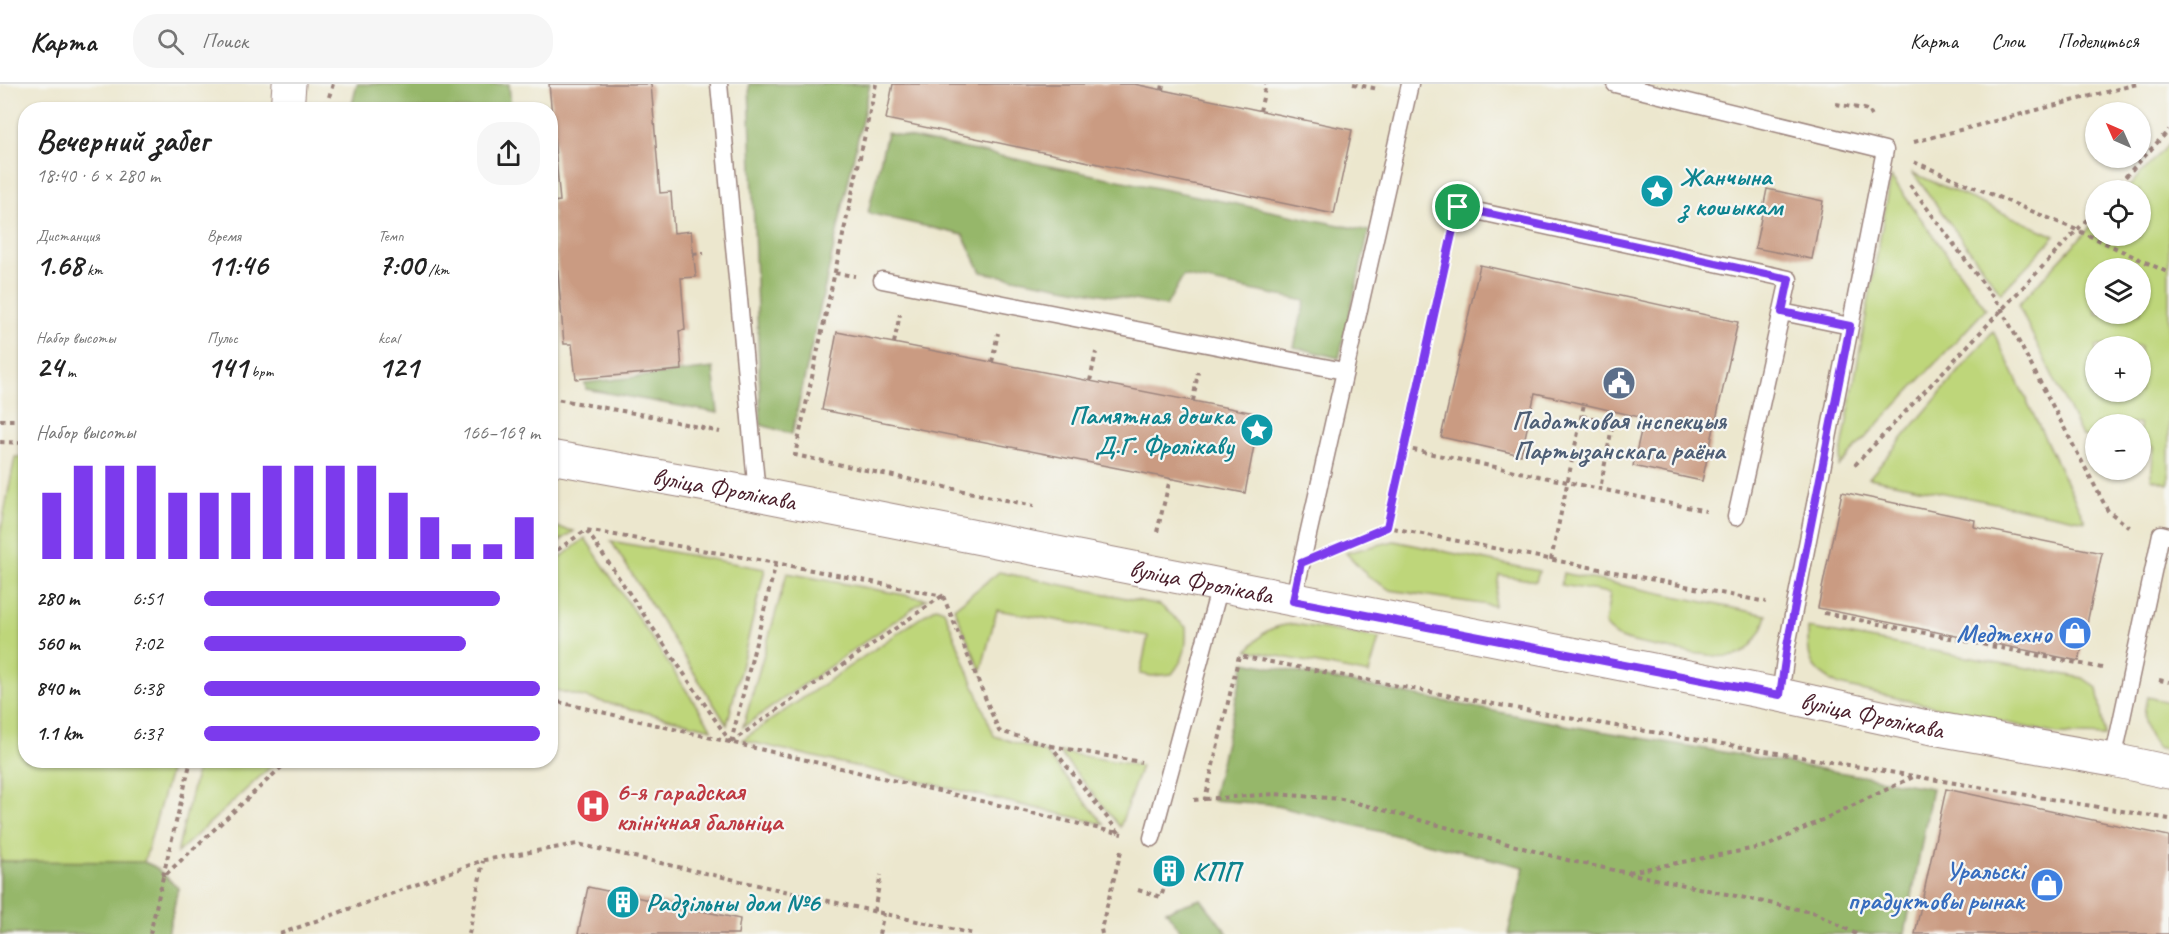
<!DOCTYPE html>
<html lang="ru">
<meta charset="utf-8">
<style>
body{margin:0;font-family:Caveat,sans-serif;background:#f6f6f6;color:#222;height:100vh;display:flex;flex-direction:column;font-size:22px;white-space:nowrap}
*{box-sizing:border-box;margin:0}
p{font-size:20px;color:#767676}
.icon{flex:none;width:33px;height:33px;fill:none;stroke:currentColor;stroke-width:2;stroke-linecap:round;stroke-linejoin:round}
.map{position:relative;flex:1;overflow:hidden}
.details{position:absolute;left:18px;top:18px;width:540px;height:666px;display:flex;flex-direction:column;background:#fff;border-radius:24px;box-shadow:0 2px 4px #0004}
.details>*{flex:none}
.needle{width:39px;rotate:315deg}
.fabs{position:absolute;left:2085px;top:18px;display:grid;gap:12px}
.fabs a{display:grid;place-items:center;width:66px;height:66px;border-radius:50%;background:#fff;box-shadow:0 2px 4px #0004;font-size:30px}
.pin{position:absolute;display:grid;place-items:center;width:51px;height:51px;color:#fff;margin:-26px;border:3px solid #fff;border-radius:50%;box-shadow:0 2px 6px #0007}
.round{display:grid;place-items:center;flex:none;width:63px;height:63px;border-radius:24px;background:#f6f6f6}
.summary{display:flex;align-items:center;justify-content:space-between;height:102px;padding:0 18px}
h1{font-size:33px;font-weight:800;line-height:45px}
.figures{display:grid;grid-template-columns:repeat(3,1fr);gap:9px;height:102px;padding:6px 18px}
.figures div{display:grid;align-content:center}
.figures b{font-size:30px;font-weight:800}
.figures small{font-size:16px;font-weight:400}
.figures p{font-size:16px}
.chart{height:168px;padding:12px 18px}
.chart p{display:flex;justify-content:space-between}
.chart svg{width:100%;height:108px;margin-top:6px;stroke:#7c3aed;stroke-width:6}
ul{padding:0 18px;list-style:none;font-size:20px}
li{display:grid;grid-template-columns:96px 72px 1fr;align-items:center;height:45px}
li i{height:15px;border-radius:8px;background:#7c3aed}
header{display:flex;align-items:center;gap:36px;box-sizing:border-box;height:84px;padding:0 30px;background:#fff;border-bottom:2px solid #e0e0e0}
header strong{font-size:28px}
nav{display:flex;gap:33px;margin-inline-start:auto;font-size:21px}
.search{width:420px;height:54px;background:#f6f6f6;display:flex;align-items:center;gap:15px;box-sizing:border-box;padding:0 21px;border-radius:24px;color:#767676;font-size:22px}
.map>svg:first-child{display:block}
.green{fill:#bed67a;stroke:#847a52;stroke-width:1.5;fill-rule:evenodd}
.forest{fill:#96b76a;stroke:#706b4a;stroke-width:1.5}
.building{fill:#ca9b82}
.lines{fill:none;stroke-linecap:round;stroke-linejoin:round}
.lane-casing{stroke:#9b837c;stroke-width:19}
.street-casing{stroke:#9b837c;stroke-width:35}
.path{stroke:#9b837c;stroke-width:4;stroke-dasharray:4.5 4.5;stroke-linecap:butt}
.lane{stroke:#fff;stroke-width:16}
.street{stroke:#fff;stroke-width:33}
.route-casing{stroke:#fff;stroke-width:12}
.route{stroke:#7c3aed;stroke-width:8}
.labels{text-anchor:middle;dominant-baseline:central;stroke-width:4.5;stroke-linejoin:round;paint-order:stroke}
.culture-label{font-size:26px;font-weight:bold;fill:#0d838f;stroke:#f6f6f2;text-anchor:start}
.service-label{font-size:26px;font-weight:bold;fill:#4e5e75;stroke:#f6f6f2}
.street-label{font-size:26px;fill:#4a1f2b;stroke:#f6f6f2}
.shop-label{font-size:26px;font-weight:bold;fill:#366cbe;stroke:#f6f6f2;text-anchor:end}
.health-label{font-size:26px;font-weight:bold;fill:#be3a42;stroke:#f6f6f2;text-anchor:start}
</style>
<header>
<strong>Карта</strong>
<div class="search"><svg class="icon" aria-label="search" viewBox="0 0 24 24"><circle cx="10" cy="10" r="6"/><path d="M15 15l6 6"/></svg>Поиск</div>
<nav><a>Карта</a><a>Слои</a><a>Поделиться</a></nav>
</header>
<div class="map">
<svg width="2169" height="850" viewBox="0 0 2169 850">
<rect width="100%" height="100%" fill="#f6f6f2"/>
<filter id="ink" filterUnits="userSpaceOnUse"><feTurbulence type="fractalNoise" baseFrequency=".0167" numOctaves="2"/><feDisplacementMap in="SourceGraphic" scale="12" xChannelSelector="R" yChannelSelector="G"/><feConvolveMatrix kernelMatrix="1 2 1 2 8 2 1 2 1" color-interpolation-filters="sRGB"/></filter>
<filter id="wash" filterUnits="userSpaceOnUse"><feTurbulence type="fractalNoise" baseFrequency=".008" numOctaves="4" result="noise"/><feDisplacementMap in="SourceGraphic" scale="24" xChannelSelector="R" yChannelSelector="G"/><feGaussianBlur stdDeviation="1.35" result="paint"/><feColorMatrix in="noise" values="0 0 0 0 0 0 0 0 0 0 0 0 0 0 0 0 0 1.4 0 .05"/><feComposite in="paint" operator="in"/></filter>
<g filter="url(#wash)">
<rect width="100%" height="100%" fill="#ece7ce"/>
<path class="green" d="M2169,60V400L2151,395L2154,363L2141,360L2140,340H2096L2095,354L2082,352L2018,221L2095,138L2096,152H2140V106H2125ZM2096,184H2140V230H2096ZM2096,262H2140V308H2096Z
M1913,89L2055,152L2001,209Z
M1891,93L1986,225L1839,382Z
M1993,247L2085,437L1869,394Z
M15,373H25L26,676L173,677L144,778L155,783L178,804L168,850H0V451Z
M551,442L574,447L551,463Z
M585,454L712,645L551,605V481Z
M611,457L765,485L727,641Z
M1394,457L1539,487L1536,497L1499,491L1494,522L1390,506L1369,493L1346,469Z
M999,488L1160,521L1186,543C1187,564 1185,574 1172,590L1152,592L1140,590L1148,552L997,526L981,587L954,524Z
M787,489L926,515L743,643Z
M1563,489L1767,531C1763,546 1753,565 1738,571C1724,577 1634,560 1618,553C1612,551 1609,545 1605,540L1610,509L1561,501Z
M936,523L944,526L994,652L1045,668L1104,740L742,656Z
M1294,540L1379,554L1369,590L1248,566C1263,548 1269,542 1294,540Z
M1808,544L2083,594L2097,604L2105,652L2057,650L1839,601C1809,585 1808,577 1808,544Z
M2147,613L2169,618V666L2157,663C2142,643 2142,638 2147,613Z
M1060,668L1141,682L1120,743L1059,668Z
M199,677H277L177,769Z"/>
<path class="forest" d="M357,0H509L511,25H351Z
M749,0H870L792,350L761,341Z
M887,49L1369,147L1339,274L1294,263L1305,217L1183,192L1166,222L981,188L963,151L868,129Z
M713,284L718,329L586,305L585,299Z
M1245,578L1565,641L1932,704L1905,850H1508L1524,783L1268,720L1212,716Z
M0,777L144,778L155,783L178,804L168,850H0Z
M1201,815L1228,850H1183L1166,827Z"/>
<g id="blocks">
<path class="building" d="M549,0H651L660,109L671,108L674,149L691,147L696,193L681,194L685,246L679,247L682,286L576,295L572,260H564L552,118L560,117Z
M893,0H1134L1352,46L1334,130L886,35Z
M1767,105L1823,117L1812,175L1755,164Z
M1480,181L1738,238L1702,397L1633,382L1644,334L1535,309L1521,371L1441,353Z
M837,248L1260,330L1245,409L822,326Z
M1842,408L1975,436L1974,443L2102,469L2079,577L1818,524Z
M1946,705L2169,752V850H1915Z
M588,803L740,835L738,850H578Z"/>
</g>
</g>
<g filter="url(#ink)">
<use href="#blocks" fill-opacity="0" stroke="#9b837c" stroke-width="1.5"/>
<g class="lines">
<g class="lane-casing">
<path id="lane" d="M719,0L757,410
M1615,0L1885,66L1787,562L1780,611
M1458,123L1789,195L1736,433
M882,196L1344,287
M1782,228L1850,242
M1293,517L1410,0
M2113,676L2161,450L2169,452
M1152,754L1220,502"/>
</g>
<g class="street-casing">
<g id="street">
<path d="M287,26L289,0"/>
<path id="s1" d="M550,373L757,410L1780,611L1927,643L2113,676L2169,688"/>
</g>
</g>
<path class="path" d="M876,0L795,371L1034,422
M1353,0L1378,5
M1162,6L1163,0
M329,13L333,0
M1836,20L1869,26L1872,32
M1260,27L1266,0
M1914,58L2137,0
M1914,78L2077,146L2169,189
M1910,101L2001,224L2108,427L2132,445
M2113,106L2169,46
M693,170L704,169
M835,189L855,192
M894,259L900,230
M992,278L998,249
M1090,297L1096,268
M550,314L650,332L720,348
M1193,317L1198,288
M1582,332L1613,338L1600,405
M0,336H26
M0,358L26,359
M1404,364L1706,427
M1855,381L2096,126
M1387,443L1452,151
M587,447L731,659
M1157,448L1170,395
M1335,465L1387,443L1766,518
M550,471L586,446L776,479L943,512
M1551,476L1584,320
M943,512L999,647L1051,662L1120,750
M1824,529L2102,584
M2159,596L2169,598
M550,616L1122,750
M731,658L942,512
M731,658L776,479
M1051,662L1141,678
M1205,715L1275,710L1342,715L1571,777L1816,829L1856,850
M1194,716L1205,715L1239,572L1563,633L2169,735
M1629,788L1767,762L1913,693
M163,792L191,676
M1138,806L1161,813L1165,801
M874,827L881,791
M150,850L163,793L289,676
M280,850L484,776L577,760L974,850
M469,850L483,777
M879,850L884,829
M1102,850L1101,845L1122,763"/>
<use href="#lane" class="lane"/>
<use href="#street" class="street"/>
</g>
</g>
<g class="lines" filter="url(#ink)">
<g class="route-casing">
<path id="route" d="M1458,123L1789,195L1782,228L1850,242L1787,562L1780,611L1293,517L1301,479L1387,443Z"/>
</g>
<use href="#route" class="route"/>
</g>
<defs>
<g id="sight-disc" transform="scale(1.725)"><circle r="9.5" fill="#0f9aa8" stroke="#f6f6f2"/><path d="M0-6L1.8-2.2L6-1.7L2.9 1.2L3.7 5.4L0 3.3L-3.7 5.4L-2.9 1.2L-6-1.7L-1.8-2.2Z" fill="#fff"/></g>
<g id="civic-disc" transform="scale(1.725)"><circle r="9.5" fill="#5c6f8a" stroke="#f6f6f2"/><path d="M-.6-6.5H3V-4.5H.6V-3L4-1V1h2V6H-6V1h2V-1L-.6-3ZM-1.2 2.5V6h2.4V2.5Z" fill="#fff"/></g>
<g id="shop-disc" transform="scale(1.725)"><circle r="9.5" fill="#3f7fe0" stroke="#f6f6f2"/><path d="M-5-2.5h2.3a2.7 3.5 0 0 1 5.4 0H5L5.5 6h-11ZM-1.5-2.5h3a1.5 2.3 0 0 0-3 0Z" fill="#fff"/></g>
<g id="hospital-disc" transform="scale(1.725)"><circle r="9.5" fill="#e0444e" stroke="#f6f6f2"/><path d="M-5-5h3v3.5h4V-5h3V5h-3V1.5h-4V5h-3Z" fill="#fff"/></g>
<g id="building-disc" transform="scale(1.725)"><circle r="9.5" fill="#0f9aa8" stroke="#f6f6f2"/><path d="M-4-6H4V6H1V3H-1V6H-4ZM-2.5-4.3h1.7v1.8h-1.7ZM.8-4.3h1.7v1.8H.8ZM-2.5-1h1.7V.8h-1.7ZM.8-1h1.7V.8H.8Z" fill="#fff"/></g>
</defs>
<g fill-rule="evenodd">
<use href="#sight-disc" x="1657" y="107"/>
<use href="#civic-disc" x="1619" y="299"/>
<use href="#sight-disc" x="1257" y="346"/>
<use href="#shop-disc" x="2075" y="549"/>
<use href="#hospital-disc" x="593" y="722"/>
<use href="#building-disc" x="1169" y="787"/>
<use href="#shop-disc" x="2047" y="801"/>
<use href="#building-disc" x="623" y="818"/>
</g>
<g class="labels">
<g class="culture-label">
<text x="1680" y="92">Жанчына<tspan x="1680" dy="30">з кошыкам</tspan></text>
<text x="1234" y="331" text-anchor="end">Памятная дошка<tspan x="1234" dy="30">Д.Г. Фролікаву</tspan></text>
<text x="1192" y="787">КПП</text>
<text x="646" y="818">Радзільны дом №6</text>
</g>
<g class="service-label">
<text x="1619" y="336">Падатковая інспекцыя<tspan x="1619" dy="30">Партызанскага раёна</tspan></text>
</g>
<g class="street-label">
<text stroke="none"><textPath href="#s1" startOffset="177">вуліца Фролікава</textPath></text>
<text stroke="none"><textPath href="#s1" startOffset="663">вуліца Фролікава</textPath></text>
<text stroke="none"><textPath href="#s1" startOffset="1347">вуліца Фролікава</textPath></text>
</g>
<g class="shop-label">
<text x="2052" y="549">Медтехно</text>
<text x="2024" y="786">Уральскі<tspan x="2024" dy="30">прадуктовы рынак</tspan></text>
</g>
<g class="health-label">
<text x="616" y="707">6-я гарадская<tspan x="616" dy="30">клінічная бальніца</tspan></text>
</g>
</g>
</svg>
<div class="fabs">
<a><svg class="needle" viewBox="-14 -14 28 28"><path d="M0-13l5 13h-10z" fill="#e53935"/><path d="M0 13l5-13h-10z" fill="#767676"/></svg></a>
<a><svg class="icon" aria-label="locate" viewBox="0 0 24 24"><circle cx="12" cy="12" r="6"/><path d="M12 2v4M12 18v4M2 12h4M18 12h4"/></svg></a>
<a><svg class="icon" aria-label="layers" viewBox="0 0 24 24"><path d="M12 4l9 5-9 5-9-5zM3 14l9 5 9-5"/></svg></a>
<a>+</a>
<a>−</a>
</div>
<div class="pin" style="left:1458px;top:123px;background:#1e9e55"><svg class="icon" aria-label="arrive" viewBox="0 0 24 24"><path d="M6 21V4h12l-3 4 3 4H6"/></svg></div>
<section class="details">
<div class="summary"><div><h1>Вечерний забег</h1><p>18:40 · 6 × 280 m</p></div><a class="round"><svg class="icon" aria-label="share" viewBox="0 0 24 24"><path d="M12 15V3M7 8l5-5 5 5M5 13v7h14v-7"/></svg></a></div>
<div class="figures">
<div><p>Дистанция</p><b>1.68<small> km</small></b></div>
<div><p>Время</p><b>11:46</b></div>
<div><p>Темп</p><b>7:00<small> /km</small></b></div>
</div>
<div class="figures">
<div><p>Набор высоты</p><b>24<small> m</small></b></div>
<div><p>Пульс</p><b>141<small> bpm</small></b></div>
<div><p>kcal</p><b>121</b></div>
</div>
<div class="chart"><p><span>Набор высоты</span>166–169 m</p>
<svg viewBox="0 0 160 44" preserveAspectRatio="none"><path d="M5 44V17M15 44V6M25 44V6M35 44V6M45 44V17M55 44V17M65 44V17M75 44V6M85 44V6M95 44V6M105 44V6M115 44V17M125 44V27M135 44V38M145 44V38M155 44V27"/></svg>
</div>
<ul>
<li><b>280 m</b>6:51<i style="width:88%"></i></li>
<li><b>560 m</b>7:02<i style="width:78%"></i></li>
<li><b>840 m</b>6:38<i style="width:100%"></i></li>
<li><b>1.1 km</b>6:37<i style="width:100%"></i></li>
</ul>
</section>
</div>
